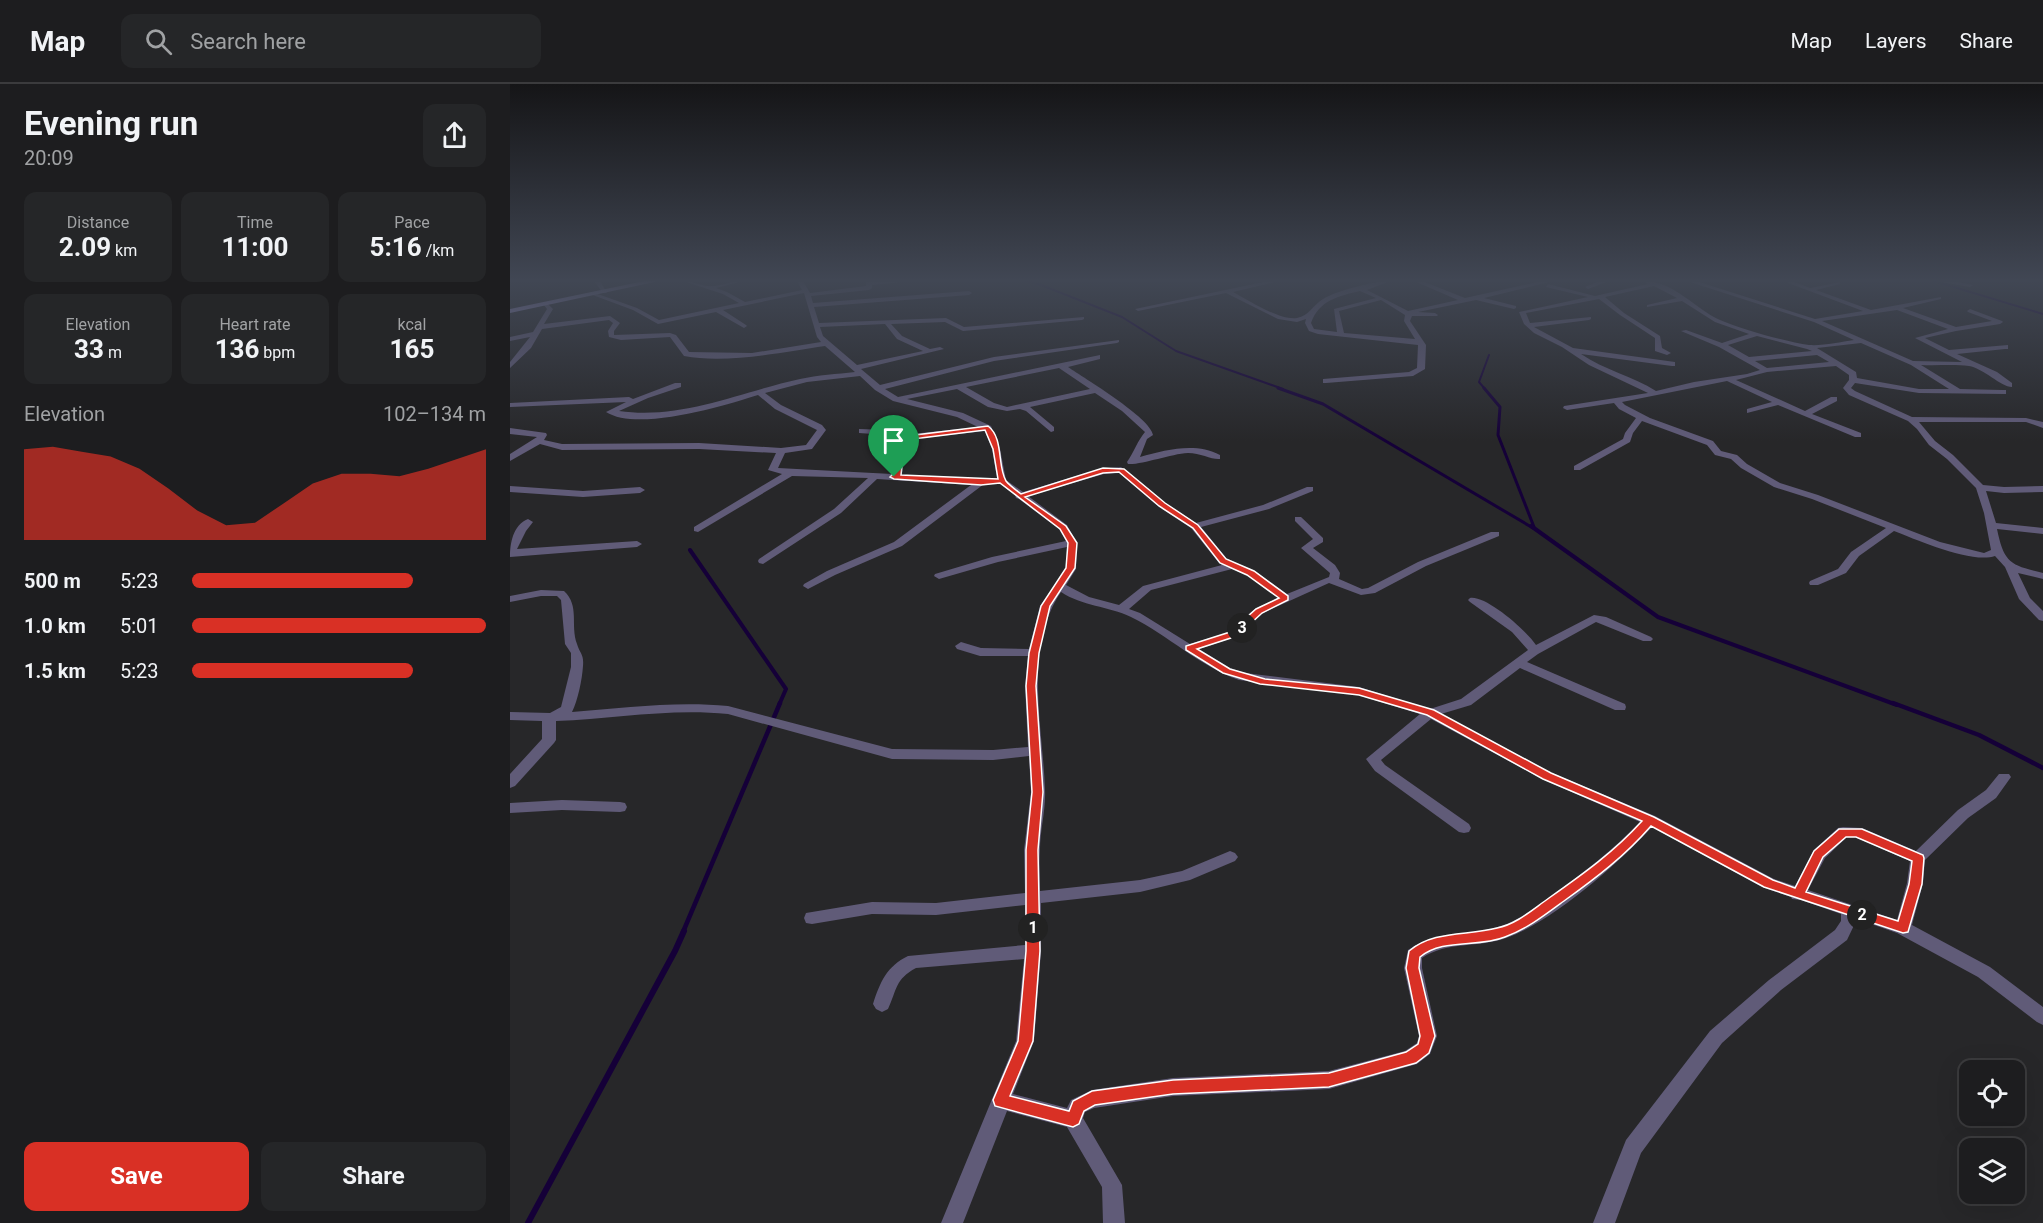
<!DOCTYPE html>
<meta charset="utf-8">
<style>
body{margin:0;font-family:Roboto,sans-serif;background:#252628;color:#f1f3f6;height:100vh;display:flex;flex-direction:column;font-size:22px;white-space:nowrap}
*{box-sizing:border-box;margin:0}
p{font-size:20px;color:#a0a2a4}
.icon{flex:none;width:33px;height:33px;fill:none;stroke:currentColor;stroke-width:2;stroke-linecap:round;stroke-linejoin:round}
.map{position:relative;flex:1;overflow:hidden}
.sheet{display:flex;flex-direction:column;background:#1d1d1f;width:510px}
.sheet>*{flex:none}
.buttons{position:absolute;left:1449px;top:976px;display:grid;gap:12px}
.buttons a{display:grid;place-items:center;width:66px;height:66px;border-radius:12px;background:#1d1d1f;box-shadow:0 6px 24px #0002,0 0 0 2px #3b3b3d;font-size:30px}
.pin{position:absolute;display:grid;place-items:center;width:51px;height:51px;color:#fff;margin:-62px -26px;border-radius:50% 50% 50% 0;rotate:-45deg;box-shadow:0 0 6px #0007}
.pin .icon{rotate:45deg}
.km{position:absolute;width:30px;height:30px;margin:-15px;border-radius:50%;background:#222;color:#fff;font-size:16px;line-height:30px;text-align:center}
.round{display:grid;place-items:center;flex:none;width:63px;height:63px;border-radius:12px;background:#252628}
.head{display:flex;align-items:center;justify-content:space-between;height:102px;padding:0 24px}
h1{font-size:33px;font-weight:700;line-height:45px}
.figures{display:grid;grid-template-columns:repeat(3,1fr);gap:9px;height:102px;padding:6px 24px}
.figures div{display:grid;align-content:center;border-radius:12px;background:#252628;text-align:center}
.figures b{font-size:26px;font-weight:700}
.figures small{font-size:16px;font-weight:400}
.figures p{font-size:16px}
.chart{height:168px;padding:12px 24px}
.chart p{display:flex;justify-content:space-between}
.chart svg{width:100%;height:108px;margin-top:6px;fill:#d93025;opacity:.7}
.action{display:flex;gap:12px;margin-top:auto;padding:12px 24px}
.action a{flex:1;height:69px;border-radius:12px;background:#d93025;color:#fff;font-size:24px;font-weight:700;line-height:69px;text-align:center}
.action a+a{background:#252628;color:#f1f3f6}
ul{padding:0 24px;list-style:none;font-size:20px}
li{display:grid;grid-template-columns:96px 72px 1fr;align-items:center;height:45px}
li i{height:15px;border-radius:8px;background:#d93025}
header{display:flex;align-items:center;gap:36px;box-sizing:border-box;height:84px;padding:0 30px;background:#1d1d1f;border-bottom:2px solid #3b3b3d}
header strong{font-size:28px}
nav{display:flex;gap:33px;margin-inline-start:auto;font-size:21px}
.search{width:420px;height:54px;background:#252628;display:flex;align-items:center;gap:15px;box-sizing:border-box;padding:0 21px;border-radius:12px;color:#a0a2a4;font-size:22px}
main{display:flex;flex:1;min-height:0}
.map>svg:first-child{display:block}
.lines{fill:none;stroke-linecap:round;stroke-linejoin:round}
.stream-far4{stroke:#150038;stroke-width:2}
.stream-far3{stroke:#150038;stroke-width:3}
.stream-far2{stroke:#150038;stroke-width:4}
.stream-far1{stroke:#150038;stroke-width:4.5}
.stream{stroke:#150038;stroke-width:6}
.minor{fill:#605b78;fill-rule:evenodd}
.major{fill:#988ec9;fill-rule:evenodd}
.route{fill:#d93025;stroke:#fff;stroke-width:1.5;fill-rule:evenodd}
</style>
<header>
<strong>Map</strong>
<div class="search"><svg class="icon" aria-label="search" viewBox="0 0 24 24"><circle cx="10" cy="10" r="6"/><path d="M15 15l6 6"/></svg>Search here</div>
<nav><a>Map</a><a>Layers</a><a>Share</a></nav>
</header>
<main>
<section class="sheet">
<div class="head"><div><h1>Evening run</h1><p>20:09</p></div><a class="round"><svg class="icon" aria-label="share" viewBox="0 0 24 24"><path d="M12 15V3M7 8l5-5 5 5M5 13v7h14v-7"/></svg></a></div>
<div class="figures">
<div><p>Distance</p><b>2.09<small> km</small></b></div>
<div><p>Time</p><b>11:00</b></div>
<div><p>Pace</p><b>5:16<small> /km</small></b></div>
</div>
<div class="figures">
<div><p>Elevation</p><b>33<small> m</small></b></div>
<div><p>Heart rate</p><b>136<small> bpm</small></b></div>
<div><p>kcal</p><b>165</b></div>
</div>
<div class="chart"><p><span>Elevation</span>102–134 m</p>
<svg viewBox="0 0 160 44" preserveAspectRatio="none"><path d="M0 44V7L10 6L20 8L30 10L40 15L50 23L60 32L70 38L80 37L90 29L100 21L110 17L120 17L130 18L140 15L150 11L160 7V44z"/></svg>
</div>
<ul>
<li><b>500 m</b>5:23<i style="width:75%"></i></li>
<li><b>1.0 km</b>5:01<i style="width:100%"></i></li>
<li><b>1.5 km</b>5:23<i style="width:75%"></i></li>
</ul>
<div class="action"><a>Save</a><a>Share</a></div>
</section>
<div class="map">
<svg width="1533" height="1139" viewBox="0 0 1533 1139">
<rect width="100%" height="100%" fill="#272729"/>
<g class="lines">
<path class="stream-far4" d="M515,197L526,199L612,233L666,267L773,305
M1424,197L1533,230
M975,305L969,298L979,271"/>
<path class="stream-far3" d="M768,304L813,320L1023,444
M974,304L990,323L988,351L1024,443"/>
<path class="stream-far2" d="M1021,442L1148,533L1387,621
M180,466L276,605L269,621"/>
<path class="stream-far1" d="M1383,619L1469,651L1533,684
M173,848L270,619"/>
<path class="stream" d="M18,1139L165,867L174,847"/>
<path class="minor" d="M84,197H90L97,209H93Z
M173,197C182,197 189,201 198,202C209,203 222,197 233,197L206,204L217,208L235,218L292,206L287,197H293L300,209L356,202V197H402L362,201V204L359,206L301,212L303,219L459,207L462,209L459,211L304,223L309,239L436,234L454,243L574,233V235L572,236L453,247L435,238L381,240L392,252L420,265L430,263L434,265L351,285L370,301L484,273L609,256V258L607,259L484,277L375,305L388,313L590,271V275L558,283C574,294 641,334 643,351L637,355L630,373C656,366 685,358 710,371V375C702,376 691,369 678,369C660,370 632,381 618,380L617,378C624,368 628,356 635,348L612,327L585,309L520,323L544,343V347L541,348L516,327L510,325L497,327L478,323L447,305L397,315L453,329L481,342L490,365L496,396L513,408L590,385L611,383L655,419L686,439L753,421L797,403H803V407L759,425L691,443L717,475L745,487L777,510L819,493L820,489L791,464L803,455L785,437V433H791L813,454V458L803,464L825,481L830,489L829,495L852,505L858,504L908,478L981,448H989V452L916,482L865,509L851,511L819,499L753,529L728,552L689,565L720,584L735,589L849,603L920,625L951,615L1018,566L1002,548L960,518L958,516L960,514C976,511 1017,547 1026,561L1084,531L1096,533L1141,553L1143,555L1141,557H1133L1086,538L1028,570L1017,578L1115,620L1116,623L1115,626H1105L1010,584L961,621L931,630L1042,689L1145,732L1264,795L1285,802L1304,766L1328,744L1333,743L1352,744L1406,767L1448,726L1476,706L1489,690H1499L1501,693L1486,714L1458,734L1415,776L1413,799L1402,841L1480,883L1533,923V941L1527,938L1468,893L1387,849L1347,835L1337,856L1271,906L1212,959L1131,1069L1105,1139H1083L1116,1056L1200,947L1259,896L1325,846L1331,837V830L1291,816L1282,815L1281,813L1252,803L1142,743C1108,780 1042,838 996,854C969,864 937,857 912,874V884L927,952L920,970L907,980L819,1005L663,1012L584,1024L575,1028L573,1034L612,1101L615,1139H593L592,1103L557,1043L497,1027L453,1139H431L506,957L514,875L406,884C385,895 387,906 378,925L372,928L366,925L363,920C370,898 377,882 398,872L515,861V821L426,831L362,830L302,840L296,839L294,834L296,829L362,818L426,819L515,809L514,766L521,708L519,672L483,676L382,675L218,630C159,624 104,635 46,637V656L44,659L5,702L0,704V690L32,655V637L0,636V628L40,629L51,623L61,583V569L55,560L51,516L47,512H31L0,518V512L31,506L54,507C70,522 60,541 67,560C70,570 74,570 73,582C72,596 68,616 62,628C114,624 165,617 218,622L382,665L483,666L518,663L515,602L518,572H470L447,565L445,562L451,558L471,564L519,565L530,522L556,485L557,463L488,478L429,495L424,492L425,490L482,473L556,457L549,445L509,415L506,414L505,411L490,400H474L392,462L325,491L298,505L293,502L294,500L317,487L384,458L461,401L367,395L331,429L253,480L249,479L248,477L249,475L324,425L358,394L282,392L188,448L184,447V443L272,390L258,386L266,369L189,365L52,366L30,360L0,377V370L27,353L0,350V344L36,349L37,351L34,356L52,360L189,359L271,364L296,361L307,346L265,325L248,311C214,322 127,348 96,328L116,318L0,323V319L119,313L123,315L165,299H171V303L138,314L109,327C172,336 230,308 290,295C308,291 327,290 345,288L315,262C273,268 217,280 174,272L160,253L111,256L99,253L98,247L103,239L99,236L32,245L21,264L0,284V278L20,253L0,257V253L23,248L37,225L33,220L36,218L43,225L34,240L100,232L110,239L104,247V251L160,249L166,251L179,268L242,269L311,258L307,253L294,209L213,226L236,241L237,242L234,244L206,228L148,240L123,226L80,210L85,209L127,224L149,236L229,219L213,210ZM375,240L387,255L413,267L347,281L313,252L310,243ZM549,284L580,305L497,323L484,319L456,303ZM350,292L365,306L383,317L447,333L468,343L392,351L378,346L349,345V349L377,351L387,355L384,388L382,390L268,384L275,369L302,365L316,346L312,341L271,321L255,309L297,298ZM475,347L482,365L487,394L460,395L392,391L395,356ZM609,389L649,423L681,444L709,479L712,481L633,502L609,521L579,513L556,501L566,485L567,459L557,441L518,412L594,390ZM722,485L737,491L768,514L745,525L720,548L680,560L630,529L619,525L641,506ZM551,508C572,522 598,522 621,533C658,551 689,582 729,596L848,611L910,630L856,675L865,687L949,748L954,749L959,748L961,744L959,740L875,681L871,676L921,635L1032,695L1130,738C1103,766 1073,789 1042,812C1026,823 1009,836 991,842C958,853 929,845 898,866L894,884L909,952L907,959L895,967L819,987L663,994L582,1006L561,1016L557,1024L503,1010L524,957L531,867V819L630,808L680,796L725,777L728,773L725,769L720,767L672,787L630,796L530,807C530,793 529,779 530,766C530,746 536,726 535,706C533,643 513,564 551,508ZM1337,753H1345L1400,777L1397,799L1387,836L1298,806L1315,774Z
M758,197H770L723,208C738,216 770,237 787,234C799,232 803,221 813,215C826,207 864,197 880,197L857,206L898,227L948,216L904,197H912L955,214L1032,197H1043L974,214L1006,222V224L1004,225L966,216L908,228L925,229L928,231L927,232H902L900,237L916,261L915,285L903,292L816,299H813V295L899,288L907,284L908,261L808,250L799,247L795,239L796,235L787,238L768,235L716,209L628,227L625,225ZM850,207L866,214L824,225L827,248L804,245L801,239C809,216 829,212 850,207ZM871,216L895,231L894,237L905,255L834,249L829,227Z
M1090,197H1099L1078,205L1075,203Z
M1134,197C1164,197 1185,225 1210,236C1231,245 1276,258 1299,261C1313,262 1330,258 1344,256L1304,238L1177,197H1186L1305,235L1353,227L1273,197H1282L1300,204L1330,198V200L1306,206L1361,226L1431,213V215L1393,224L1446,243L1482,237L1458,228L1457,227L1460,225L1492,237L1493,238L1490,240L1446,247L1415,254L1439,266L1498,261V265H1495L1447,270L1487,288L1502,299V303C1491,303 1473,284 1459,282C1444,280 1426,282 1411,281L1450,305L1493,306H1496V310L1409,309L1345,299L1341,304L1345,307L1402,333L1516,334L1533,338V344L1516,338H1409L1425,357L1443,371L1473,401L1494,403L1533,402V408L1494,409L1476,407L1486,439L1533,444V450L1487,445C1494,479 1500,481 1533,489V495L1508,489L1520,514L1533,527V537L1529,536L1509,515L1495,483L1485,472C1462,480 1407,456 1384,447L1349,472L1336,489L1308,501H1300L1299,499L1300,497L1328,485L1341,468L1376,444L1302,415L1264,403L1231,384L1221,375L1205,371L1197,361L1132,337L1123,349L1120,358L1070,386H1064V382L1113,355L1115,349L1126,334L1109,325L1104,319L1057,326L1053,324L1054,322L1138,309L1079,281L1052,263L1024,249L1014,240L1009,228L1078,213L1036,203L1038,200L1085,212L1138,200ZM1144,202L1167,214L1137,221V223L1172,217L1205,238L1239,250L1212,259L1176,246L1171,247L1209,263L1250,286L1237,290L1184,298L1146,307C1123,292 1094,286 1071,270L1162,282H1165V278L1063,264L1024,243L1079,236L1081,235V233L1020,239L1016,229L1089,215L1110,231L1145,254V267L1157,271L1161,269L1152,264L1150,252L1114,229L1095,213ZM1387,226L1438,245L1405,254L1452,278L1403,277L1312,237ZM1247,252L1297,265L1302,267L1239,273L1218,261ZM1351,259L1401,281L1439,305H1409L1347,294L1346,288L1307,264ZM1307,271L1319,278L1257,284L1245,277ZM1326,282L1339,291V296L1333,304L1339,311L1398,337L1407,345L1419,361L1437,375L1466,404L1474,429L1481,466L1474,469L1430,458L1308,411L1270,399L1237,380L1227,371L1211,367L1203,357L1140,334L1115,321L1112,318L1217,297L1262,318L1237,325V329L1268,321L1345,353H1351V349L1302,330L1327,317V313H1321L1295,327L1226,296L1257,288Z
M1426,197H1444L1463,201L1460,203Z
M0,402L73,407L130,403L135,406L130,409L73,413L0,408Z
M18,435L23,438L16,447L7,465L127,457L132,460L127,463L0,473C0,459 3,441 18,435Z
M52,716L110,718L115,719L117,723L115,727L110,728L52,726L0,729V719Z"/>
<path class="major" d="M134,197H149L0,229V225Z"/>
</g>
<linearGradient id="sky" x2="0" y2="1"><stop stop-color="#151517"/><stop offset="0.55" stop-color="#414754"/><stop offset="1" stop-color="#414754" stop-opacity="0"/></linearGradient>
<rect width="1533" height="357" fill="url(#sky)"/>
<path class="route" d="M478,342C494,354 487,382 496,397C499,401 506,406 511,410L593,384L614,385L655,419L688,441L716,475L744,487L778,512V516L752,529L727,552L687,565L720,585L755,595L849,604L924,626L1041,689L1144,733L1263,796L1285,804L1304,767L1329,745H1352L1413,771L1414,774L1412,800L1398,848L1393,849L1254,803L1141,742C1115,772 1086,794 1054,817C1035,831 1017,845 995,853C968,864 933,854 910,873L909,884L925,952L919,969L906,979L819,1003L663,1010L585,1021L574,1027L569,1040L563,1043L485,1022L483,1016L508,957L516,867V766L522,708L516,602L519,569L531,522L556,484L558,459L550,445L490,399L471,401L384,395L380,393L385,388L389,353ZM475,346L483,365L488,395L391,391L395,356ZM609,388L649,422L683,444L710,479L737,491L769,514L746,525L720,548L676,562V566L713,589L750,600L849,611L917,631L1033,695L1132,737C1104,768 1073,790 1039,814C1023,825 1007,840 987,844C957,852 924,846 899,867L896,884L910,952L908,960L896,968L819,989L663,996L582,1007L563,1017L559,1027L500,1012L523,957L530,867L528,766L533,708L526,602L529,569L540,522L565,484L567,459L556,442L515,413L593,389ZM1336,753H1346L1402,777L1399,800L1388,837L1296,808L1313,773Z"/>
</svg>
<div class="buttons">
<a><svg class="icon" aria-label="locate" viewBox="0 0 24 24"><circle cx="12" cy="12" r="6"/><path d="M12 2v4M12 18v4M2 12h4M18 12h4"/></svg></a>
<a><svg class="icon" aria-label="layers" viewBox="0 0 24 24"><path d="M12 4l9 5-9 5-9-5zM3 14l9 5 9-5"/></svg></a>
</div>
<div class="pin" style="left:384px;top:393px;background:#1e9e55"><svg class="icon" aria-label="arrive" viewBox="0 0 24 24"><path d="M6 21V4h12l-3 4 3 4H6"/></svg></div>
<b class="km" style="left:523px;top:844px">1</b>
<b class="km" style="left:1352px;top:831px">2</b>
<b class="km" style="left:732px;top:544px">3</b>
</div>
</main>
